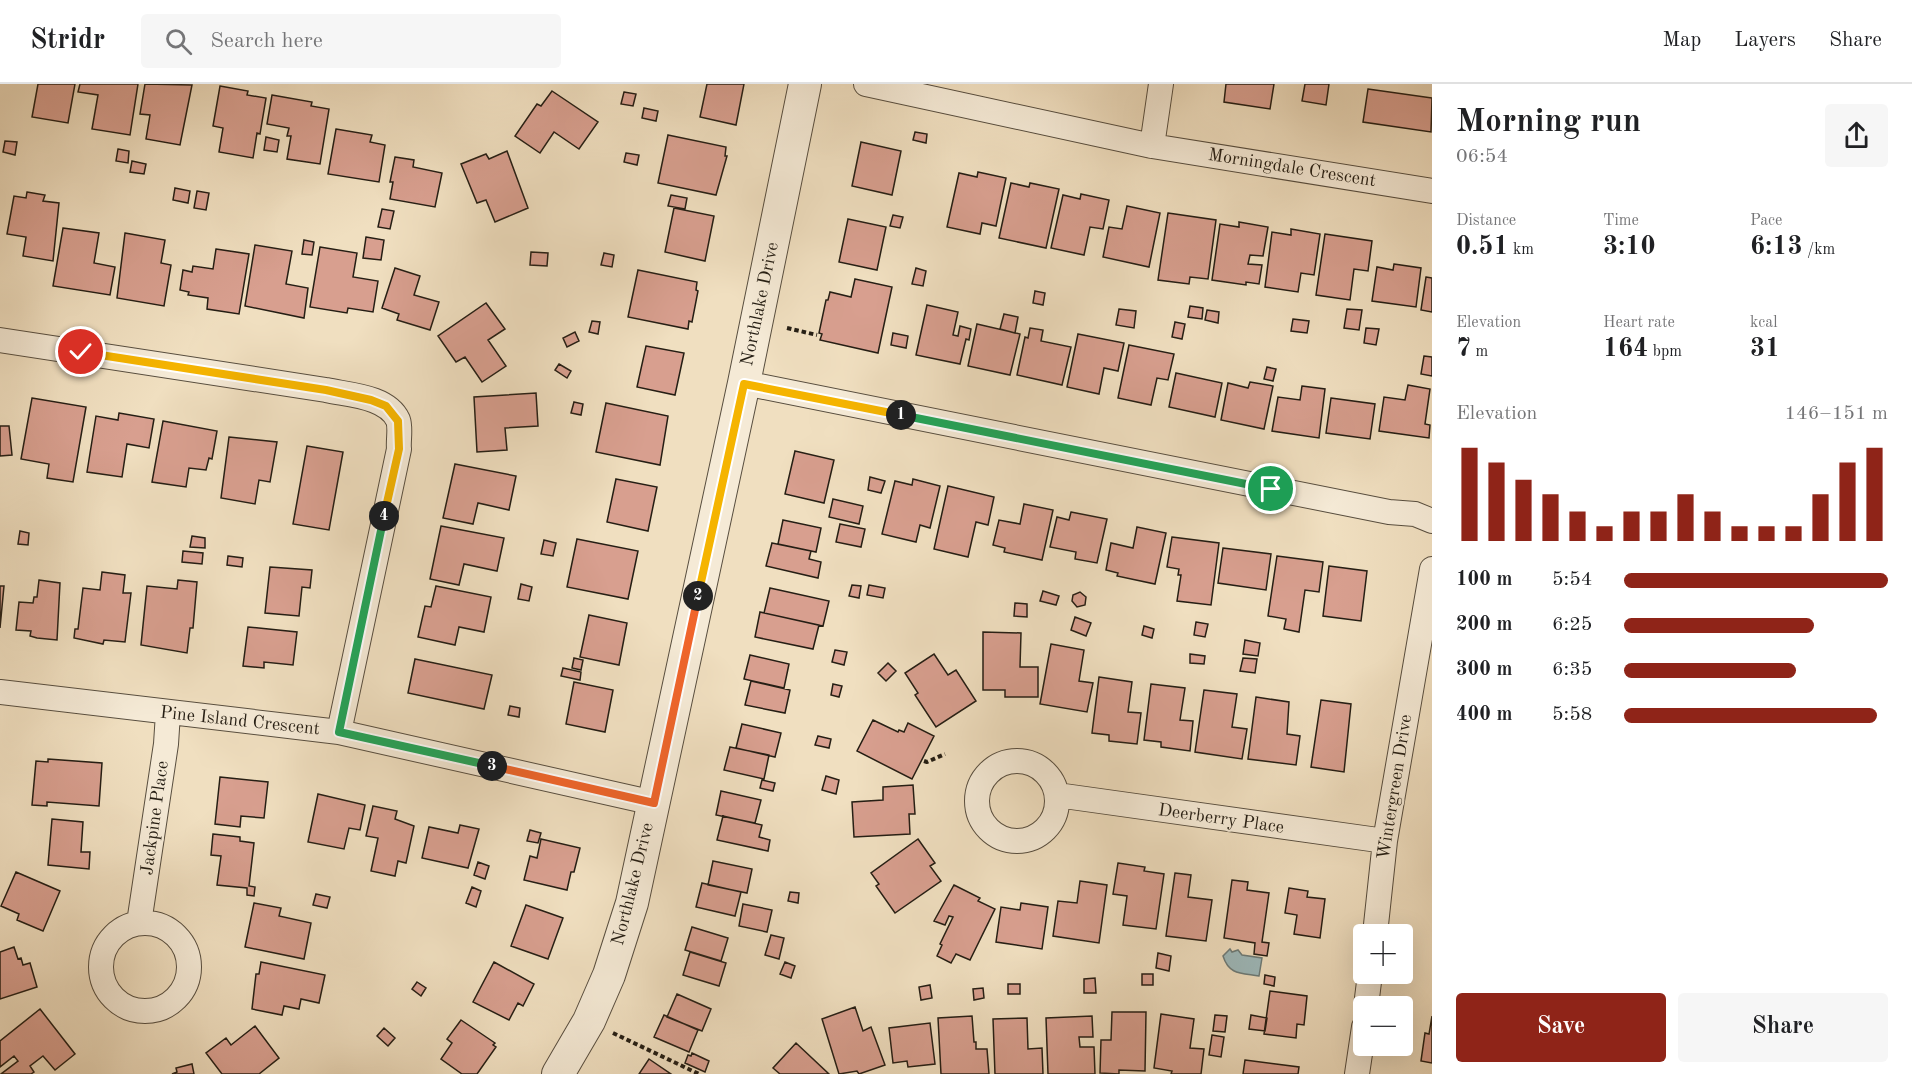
<!DOCTYPE html>
<meta charset="utf-8">
<style>
body{margin:0;font-family:"Old Standard TT",serif;background:#f6f6f6;color:#202124;height:100vh;display:flex;flex-direction:column;font-size:22px;white-space:nowrap}
*{box-sizing:border-box;margin:0}
p{font-size:20px;color:#757577}
.icon{flex:none;width:33px;height:33px;fill:none;stroke:currentColor;stroke-width:2;stroke-linecap:round;stroke-linejoin:round}
.map{position:relative;flex:1;overflow:hidden}
.panel{display:flex;flex-direction:column;background:#fff;width:480px}
.panel>*{flex:none}
.controls{position:absolute;left:1353px;top:840px;display:grid;gap:12px}
.controls a{display:grid;place-items:center;width:60px;height:60px;border-radius:6px;background:#fff;box-shadow:0 6px 24px #0002;font-size:30px}
.pin{position:absolute;display:grid;place-items:center;width:51px;height:51px;color:#fff;margin:-26px;border:3px solid #fff;border-radius:50%;box-shadow:0 2px 6px #0007}
.km{position:absolute;width:30px;height:30px;margin:-15px;border-radius:50%;background:#222;color:#fff;font-size:16px;line-height:30px;text-align:center}
.round{display:grid;place-items:center;flex:none;width:63px;height:63px;border-radius:6px;background:#f6f6f6}
.headline{display:flex;align-items:center;justify-content:space-between;height:102px;padding:0 24px}
h1{font-size:33px;font-weight:700;line-height:45px}
.metrics{display:grid;grid-template-columns:repeat(3,1fr);gap:9px;height:102px;padding:6px 24px}
.metrics div{display:grid;align-content:center}
.metrics b{font-size:26px;font-weight:700}
.metrics small{font-size:16px;font-weight:400}
.metrics p{font-size:16px}
.chart{height:168px;padding:12px 24px}
.chart p{display:flex;justify-content:space-between}
.chart svg{width:100%;height:108px;margin-top:6px;stroke:#8f2418;stroke-width:6}
.primary-button{display:flex;gap:12px;margin-top:auto;padding:12px 24px}
.primary-button a{flex:1;height:69px;border-radius:6px;background:#8f2418;color:#fff;font-size:24px;font-weight:700;line-height:69px;text-align:center}
.primary-button a+a{background:#f6f6f6;color:#202124}
ul{padding:0 24px;list-style:none;font-size:20px}
li{display:grid;grid-template-columns:96px 72px 1fr;align-items:center;height:45px}
li i{height:15px;border-radius:8px;background:#8f2418}
header{display:flex;align-items:center;gap:36px;box-sizing:border-box;height:84px;padding:0 30px;background:#fff;border-bottom:2px solid #e0e0e0}
header strong{font-size:28px}
nav{display:flex;gap:33px;margin-inline-start:auto;font-size:21px}
.search{width:420px;height:54px;background:#f6f6f6;display:flex;align-items:center;gap:15px;box-sizing:border-box;padding:0 21px;border-radius:6px;color:#757577;font-size:22px}
main{display:flex;flex:1;min-height:0}
.map>svg:first-child{display:block}
.water{fill:#9ebabc;stroke:#6e7c79;stroke-width:1.5}
.building{fill:#d89f8f;stroke:#251e14;stroke-width:1.5}
.lines{fill:none;stroke-linecap:round;stroke-linejoin:round}
.minor-casing{stroke:#584e3f;stroke-width:26}
.tertiary-casing{stroke:#584e3f;stroke-width:34}
.path{stroke:#251e14;stroke-width:4;stroke-dasharray:4.5 3;stroke-linecap:butt}
.minor{stroke:#f5ead6;stroke-width:24}
.tertiary{stroke:#f5ead6;stroke-width:32}
.split-1-casing{stroke:#fff;stroke-width:12}
.split-2-casing{stroke:#fff;stroke-width:12}
.split-3-casing{stroke:#fff;stroke-width:12}
.split-4-casing{stroke:#fff;stroke-width:12}
.split-5-casing{stroke:#fff;stroke-width:12}
.split-1{stroke:#22a559;stroke-width:8}
.split-2{stroke:#f5b400;stroke-width:8}
.split-3{stroke:#f0652b;stroke-width:8}
.split-4{stroke:#22a559;stroke-width:8}
.split-5{stroke:#f5b400;stroke-width:8}
.labels{text-anchor:middle;dominant-baseline:central;stroke-width:4.5;stroke-linejoin:round;paint-order:stroke}
.street-label{font-size:18px;fill:#251e14;stroke:#f5ead6}
</style>
<header>
<strong>Stridr</strong>
<div class="search"><svg class="icon" aria-label="search" viewBox="0 0 24 24"><circle cx="10" cy="10" r="6"/><path d="M15 15l6 6"/></svg>Search here</div>
<nav><a>Map</a><a>Layers</a><a>Share</a></nav>
</header>
<main>
<div class="map">
<svg width="1432" height="990" viewBox="0 0 1432 990">
<rect width="100%" height="100%" fill="#f0dfc0"/>
<filter id="stains"><feTurbulence type="fractalNoise" baseFrequency=".00333" numOctaves="4"/><feColorMatrix values="0 0 0 0 .2 0 0 0 0 .09 0 0 0 0 .02 0 0 0 .5 -.17"/></filter>
<radialGradient id="worn" r=".72"><stop offset=".6" stop-color="#630" stop-opacity="0"/><stop offset="1" stop-color="#630" stop-opacity=".3"/></radialGradient>
<path class="water" d="M1230,865L1232,868L1238,866L1242,871L1262,874L1259,892C1241,889 1229,891 1223,872Z"/>
<path class="building" d="M38,0H75L68,39L32,33Z
M80,0H138L130,51L92,45L98,11L78,8Z
M145,0L192,1L180,61L146,55L150,31L140,30Z
M707,0H744L736,41L700,33Z
M1226,0H1274L1270,25L1224,18Z
M1305,0H1329L1326,21L1302,17Z
M220,2L248,7L247,11L266,14L260,50L257,49L253,74L219,68L223,44L213,42Z
M1368,5L1432,14L1431,48L1363,38Z
M552,7L598,38L579,65L554,48L540,69L515,52L537,20L541,22Z
M624,8L636,10L633,22L621,20Z
M272,11L312,18L311,22L329,25L320,80L287,75L291,52H287L289,44L267,40Z
M644,24L658,27L656,37L642,34Z
M336,45L372,51L370,58L385,61L379,98L328,90Z
M915,48L927,50L926,59L913,56Z
M668,51L726,63L725,72H727L716,111L658,99Z
M266,53L279,56L277,68L264,66Z
M5,57L17,58L15,71L3,68Z
M861,58L901,67L892,111L852,102Z
M118,65L129,67L128,79L116,77Z
M507,67L528,124L495,138L486,116L477,119L461,80L486,70L489,75Z
M626,69L639,71L637,81L624,78Z
M395,73L414,76L413,83L442,89L435,123L390,115L393,98H390Z
M132,77L146,80L144,90L130,88Z
M978,88L1006,94L996,142L982,139L980,150L947,143L959,89L977,93Z
M1011,99L1029,103L1030,99L1059,105L1046,164L999,154Z
M175,104L190,107L188,119L173,116Z
M197,107L209,109L206,126L194,124Z
M27,108L45,111L43,117L59,119L53,177L23,172L26,153L7,150L14,112L26,114Z
M1081,110L1109,116L1103,145L1090,143L1084,171L1051,164L1063,111L1080,115Z
M671,111L687,114L685,125L668,122Z
M1127,122L1160,129L1149,183L1103,173L1109,143L1122,145Z
M674,124L714,132L705,177L665,168Z
M382,125L394,127L390,145L378,143Z
M1168,129L1216,136L1208,195L1190,193L1189,200L1158,196Z
M893,131L903,133L900,144L890,142Z
M848,135L886,143L877,186L839,178Z
M1239,138L1268,143L1263,172L1250,171L1248,180L1262,181L1259,200L1246,198V201L1212,196L1220,140L1239,143Z
M63,144L99,149L94,179L115,183L110,211L53,202Z
M1291,145L1320,150L1314,191L1301,189L1298,208L1265,203L1272,148L1291,151Z
M125,149L165,156L161,179L171,181L164,222L117,214Z
M1325,150L1372,157L1368,187L1354,185L1350,216L1316,211Z
M366,153L384,156L381,176L363,174Z
M304,156L314,158L312,171L302,170Z
M255,161L292,167L286,200L308,204L304,234L245,222Z
M320,163L357,169L353,193L378,197L373,228L348,224L347,229L310,223Z
M216,165L249,170L239,230L207,225L208,214L188,211L189,208L180,206L183,186L192,188L193,182L213,185Z
M531,168L548,169L547,182L530,181Z
M604,169L614,171L612,183L601,181Z
M1394,180L1421,184L1416,223L1372,217L1377,183L1393,186Z
M395,184L420,192L414,211L439,218L430,246L397,236L399,230L382,224Z
M916,184L926,187L923,202L912,200Z
M638,186L697,198L696,206L698,207L692,238L689,237L688,245L628,233Z
M1426,193L1432,194V228L1421,226Z
M855,195L892,203L878,269L820,256L822,250L819,249L826,216H828L830,208L851,213Z
M1035,207L1045,209L1043,221L1033,219Z
M486,219L505,245L488,256L506,282L482,298L465,273L456,278L438,252Z
M927,221L958,228L953,251L958,252L960,242L971,245L969,256L966,255L960,280L916,271Z
M1190,222L1203,224L1202,235L1188,233Z
M1119,225L1136,227L1134,244L1116,241Z
M1347,225L1362,226L1359,246L1344,244Z
M1207,226L1219,228L1218,239L1205,236Z
M1004,230L1018,233L1015,249L1000,245Z
M1293,235L1309,237L1307,249L1291,247Z
M592,237L600,238L598,250L589,248Z
M1175,238L1185,240L1182,255L1172,253Z
M977,240L1020,250L1010,291L968,282Z
M1030,244L1043,246L1041,257L1071,263L1062,301L1017,291L1025,253L1028,254Z
M1366,244L1379,245L1376,261L1364,259Z
M575,248L579,257L567,263L563,254Z
M893,249L908,252L906,264L891,261Z
M1078,250L1124,259L1118,287L1104,284L1099,310L1067,303Z
M1129,261L1174,270L1168,296L1157,294L1151,321L1118,314Z
M646,262L684,269L675,311L637,303Z
M1424,272L1432,273V292L1421,290Z
M559,280L571,287L567,294L555,286Z
M1267,283L1276,285L1273,297L1264,295Z
M1176,289L1222,299L1215,333L1169,323Z
M1250,298L1273,302L1264,345L1221,336L1228,299L1248,304Z
M1408,301L1430,305L1425,340L1430,341L1429,354L1379,347L1384,313L1405,316Z
M1302,302L1325,305L1319,354L1272,347L1278,313L1300,316Z
M536,309L538,342L505,344L507,366L477,368L474,313Z
M32,314L86,323L73,398L47,394L49,380L21,375Z
M1331,314L1375,320L1370,355L1326,349Z
M574,318L583,320L581,331L571,329Z
M606,319L668,332L660,381L596,368Z
M119,329L154,335L149,364L127,360L122,393L87,388L96,332L118,336Z
M163,337L217,347L212,375L209,374L206,386L189,384L186,403L152,398Z
M0,342H9L12,371L0,372Z
M229,353L277,358L270,398L259,396L255,420L221,414Z
M307,362L343,368L329,446L293,440Z
M795,367L834,376L824,419L785,410Z
M455,380L516,392L509,426L478,419L473,440L443,434Z
M870,393L885,397L881,409L868,406Z
M616,395L657,403L648,447L607,438Z
M913,395L940,402L930,444L920,441L916,458L882,450L895,397L912,401Z
M948,402L994,413L988,441L976,438L968,473L934,465Z
M833,415L863,422L859,440L829,433Z
M1024,420L1053,426L1042,476L1004,468L1005,464L993,461L999,436L1020,440Z
M1071,428L1107,435L1097,479L1075,475L1076,468L1050,463L1057,433L1069,436Z
M783,436L821,444L816,468L778,460Z
M840,440L865,445L861,463L836,458Z
M441,442L504,454L497,487L464,480L459,501L430,495Z
M1137,443L1166,449L1155,500L1117,492L1118,489L1106,486L1111,459L1133,464Z
M20,447L29,449L28,461L18,460Z
M192,452L205,454V464L190,463Z
M1172,453L1219,459L1211,521L1177,517L1181,491H1178L1179,485L1167,483Z
M577,455L638,467L628,515L567,503Z
M544,456L556,459L553,472L541,470Z
M772,459L811,467L809,475L821,478L818,494L766,482Z
M1223,464L1271,470L1266,506L1218,499Z
M183,467L203,469L202,480L182,478Z
M228,472L243,474L242,483L227,481Z
M1277,472L1323,478L1319,508L1305,506L1299,548L1284,545L1286,535L1268,532Z
M1329,482L1367,487L1361,537L1323,532Z
M270,483L312,486L310,504L302,503L299,532L265,529Z
M102,488L125,491L123,509H131L125,558L104,556L103,560L74,554L75,545H78L83,504L100,506Z
M39,496L60,499L57,556L37,554L30,552L31,547L16,546L19,518L33,519L34,513H37Z
M178,496L197,498L193,544H190L187,569L141,561L147,502L177,505Z
M521,500L532,503L529,517L518,515Z
M852,501L861,502L859,514L849,512Z
M869,501L885,504L883,514L867,511Z
M0,502H4L0,544Z
M436,502L491,513L484,548L459,543L455,561L418,553L425,522L431,523Z
M770,504L829,517L823,542L764,529Z
M1043,507L1059,512L1056,521L1040,517Z
M1080,508L1086,513L1085,521L1077,523L1072,517L1073,511Z
M1015,519L1027,520V533L1014,532Z
M760,528L819,541L813,565L755,553Z
M589,531L627,539L619,581L580,573Z
M1075,533L1091,539L1086,552L1071,546Z
M1196,538L1208,540L1205,553L1194,551Z
M1144,542L1154,545L1152,554L1142,551Z
M248,543L297,548L293,581L264,578V584L243,582Z
M983,548L1021,549L1020,583H1038V613H1005V606H983Z
M1245,556L1260,559L1258,572L1243,570Z
M1051,560L1084,566L1079,597L1093,599L1087,628L1040,620Z
M835,566L847,568L844,581L832,578Z
M934,570L948,591L956,586L976,617L936,643L915,611L918,609L905,589Z
M1190,570L1205,572L1204,580L1190,579Z
M750,571L789,580L784,604L744,595Z
M574,574L583,576L581,586L572,584Z
M1243,574L1257,575L1255,589L1240,587Z
M415,575L492,591L484,625L408,609Z
M888,579L896,587L886,597L878,589Z
M563,584L581,588L580,596L561,592Z
M1099,593L1132,598L1128,628L1141,629L1137,660L1109,657V651L1092,649Z
M751,597L790,606L785,629L745,621Z
M574,598L613,606L605,648L566,640Z
M833,600L842,602L839,613L831,611Z
M1151,600L1185,604L1180,636L1193,637L1190,667L1161,663V658L1144,656Z
M1204,606L1237,610L1232,643L1247,645L1242,675L1195,668Z
M1256,613L1289,618L1287,650L1300,652L1296,681L1248,675Z
M1321,616L1351,620L1344,688L1311,683Z
M510,622L520,624L519,633L508,631Z
M873,636L898,648L899,646L904,648L908,639L934,652L912,695L857,667Z
M742,640L781,649L775,673L736,664Z
M818,652L831,655L829,664L815,661Z
M730,663L769,671L764,695L724,686Z
M48,675L102,679L99,722L47,718V722L32,721L36,677L48,678Z
M826,692L839,696L836,710L822,706Z
M220,693L268,698L264,734L241,732L240,743L215,740Z
M762,696L775,699L773,707L760,704Z
M913,701L915,730H909L910,750L854,753L852,718L883,716V703Z
M721,707L761,716L755,739L716,731Z
M318,710L365,721L360,746L349,744L344,765L308,758Z
M373,722L397,727L395,735L414,742L406,779L398,777L395,792L371,787L378,754L366,752Z
M723,732L762,741L759,753L770,756L768,767L717,756Z
M52,735L83,738L81,768H90L89,785L48,781Z
M460,741L479,745L468,784L422,774L429,743L458,749Z
M530,746L541,749L538,759L527,757Z
M213,750L240,753V757L254,759L249,802L255,803L254,812L247,811V804L217,801L221,772L211,771Z
M541,755L580,764L574,788H571L567,806L524,796L530,772L537,774Z
M918,755L935,779L930,782L941,797L895,829L876,802L879,800L871,789Z
M713,777L752,785L747,809L708,801Z
M478,778L489,782L485,795L474,791Z
M1118,779L1145,783L1144,787L1164,790L1156,845L1123,841L1127,812L1113,810Z
M16,788L60,807L43,847L17,836L19,830L1,822Z
M1175,789L1191,791L1188,813L1212,816L1206,857L1166,852Z
M1232,796L1248,798L1247,806L1269,809L1262,858L1269,859L1267,872L1254,870L1255,859L1224,854Z
M1080,797L1107,801L1099,859L1053,852L1058,817L1077,819Z
M702,799L741,808L735,832L696,823Z
M954,801L980,814L978,817L995,825L970,876L956,870L951,879L937,872L942,861L940,860L953,833L949,832L945,841L934,837Z
M472,803L481,807L476,823L466,819Z
M1289,804L1308,807L1307,813L1325,815L1320,854L1294,850L1297,831L1285,829Z
M790,808L799,809L798,819L788,817Z
M316,810L330,813L327,824L313,821Z
M254,819L281,824L279,832L311,839L304,875L245,863Z
M1021,819L1048,823L1042,865L996,858L1001,823L1020,826Z
M743,820L772,826L767,848L739,842Z
M526,821L563,834L548,875L511,862Z
M692,843L728,854L721,877L685,866Z
M771,851L784,854L779,875L765,871Z
M14,863L18,875L21,874L23,881L30,879L37,903L0,915V868Z
M690,868L726,879L719,902L683,891Z
M1158,869L1171,872L1169,887L1156,884Z
M261,878L325,891L319,919L301,915L299,925L284,922L282,931L252,925L256,890H259Z
M494,878L534,900L523,922L518,919L509,936L473,918Z
M785,878L795,882L791,894L780,890Z
M1142,890H1153V901H1142Z
M1265,891L1275,893L1274,902L1264,900Z
M1095,894L1096,909H1084V895Z
M417,898L426,904L421,912L412,905Z
M1008,900H1020V910H1008Z
M930,901L932,914L921,916L919,903Z
M983,904L984,914L974,916L973,905Z
M1270,907L1307,912L1304,941L1297,940L1296,954L1264,950Z
M677,910L711,925L702,947L667,933Z
M855,923L863,947L871,943L885,981L859,990L857,987L839,990L822,935Z
M40,925L75,970L55,986L43,972L30,982L34,988L31,990H1L18,977L14,972L0,983V957Z
M1112,928H1146L1145,987L1119,986V990L1100,989L1101,956H1111Z
M1161,930L1194,935L1190,964L1204,965L1201,990H1171L1172,987L1154,984Z
M664,931L698,946L689,968L654,953Z
M1215,931L1227,932L1225,948L1213,947Z
M1251,931L1267,934L1265,947L1249,945Z
M972,932L974,958H976V965H987L989,990H941L938,934Z
M1092,932L1093,953H1079L1080,963H1094L1095,990H1048L1046,934Z
M1432,932V979L1421,977L1425,949L1429,950Z
M1027,934L1028,965L1042,964L1043,990H995L993,935Z
M461,936L495,959L493,961L496,963L477,990H462L441,975L452,959L447,955Z
M930,939L935,980L908,983L907,977L893,979L889,944Z
M255,942L279,974L259,990H222L206,969L226,954L231,961Z
M384,944L395,954L388,962L377,952Z
M1212,951L1224,953L1221,973L1209,971Z
M796,959L829,990H780L773,984Z
M692,969L709,977L705,988L685,979L688,971L691,972Z
M649,975L671,990H639Z
M1245,976L1299,983L1298,990H1243Z
M192,980L194,990H172L177,988L176,984Z"/>
<g class="lines">
<g class="minor-casing">
<path id="minor" d="M866,0L1152,62L1432,107
M1152,62L1161,0
M0,256L326,306C348,311 387,312 398,336C401,344 398,357 399,365L339,648
M744,299L1389,428L1415,430L1432,437
M0,608L339,648L654,719
M977 717a40 40 0 1 1 80 0a40 40 0 1 1-80 0Z
M1057,711L1385,757
M139,839L166,660L168,629
M101 883a44 44 0 1 1 88 0a44 44 0 1 1-88 0Z
M1375,850L1385,757L1432,485
M1366,922L1370,890
M1357,990L1364,943"/>
</g>
<g class="tertiary-casing">
<path id="tertiary" d="M558,990L589,937L609,891L632,819L744,299L805,0"/>
</g>
<path class="path" d="M787,244L817,251
M924,677L927,678L945,670
M613,949L699,990"/>
<use href="#minor" class="minor"/>
<use href="#tertiary" class="tertiary"/>
</g>
<g class="lines">
<g class="split-1-casing">
<path id="split-1" d="M901,331L1271,405"/>
</g>
<g class="split-2-casing">
<path id="split-2" d="M698,512L744,300L901,331"/>
</g>
<g class="split-3-casing">
<path id="split-3" d="M492,682L654,719L698,512"/>
</g>
<g class="split-4-casing">
<path id="split-4" d="M384,432L339,648L492,682"/>
</g>
<g class="split-5-casing">
<path id="split-5" d="M81,268L326,306L371,316L386,322L398,337L399,365L384,432"/>
</g>
<use href="#split-1" class="split-1"/>
<use href="#split-2" class="split-2"/>
<use href="#split-3" class="split-3"/>
<use href="#split-4" class="split-4"/>
<use href="#split-5" class="split-5"/>
</g>
<g class="labels">
<g class="street-label">
<text transform="translate(1292 84) rotate(9)">Morningdale Crescent</text>
<text transform="translate(760 220) rotate(-78)">Northlake Drive</text>
<text transform="translate(240 637) rotate(6)">Pine Island Crescent</text>
<text transform="translate(1395 703) rotate(-81)">Wintergreen Drive</text>
<text transform="translate(155 734) rotate(-82)">Jackpine Place</text>
<text transform="translate(1221 735) rotate(8)">Deerberry Place</text>
<text transform="translate(633 800) rotate(-76)">Northlake Drive</text>
</g>
</g>
<rect width="100%" height="100%" filter="url(#stains)"/>
<rect width="100%" height="100%" fill="url(#worn)"/>
</svg>
<div class="controls">
<a>+</a>
<a>−</a>
</div>
<div class="pin" style="left:1271px;top:405px;background:#1e9e55"><svg class="icon" aria-label="arrive" viewBox="0 0 24 24"><path d="M6 21V4h12l-3 4 3 4H6"/></svg></div>
<div class="pin" style="left:81px;top:268px;background:#d93025"><svg class="icon" aria-label="check" viewBox="0 0 24 24"><path d="M5 12l5 5 9-10"/></svg></div>
<b class="km" style="left:901px;top:331px">1</b>
<b class="km" style="left:698px;top:512px">2</b>
<b class="km" style="left:492px;top:682px">3</b>
<b class="km" style="left:384px;top:432px">4</b>
</div>
<section class="panel">
<div class="headline"><div><h1>Morning run</h1><p>06:54</p></div><a class="round"><svg class="icon" aria-label="share" viewBox="0 0 24 24"><path d="M12 15V3M7 8l5-5 5 5M5 13v7h14v-7"/></svg></a></div>
<div class="metrics">
<div><p>Distance</p><b>0.51<small> km</small></b></div>
<div><p>Time</p><b>3:10</b></div>
<div><p>Pace</p><b>6:13<small> /km</small></b></div>
</div>
<div class="metrics">
<div><p>Elevation</p><b>7<small> m</small></b></div>
<div><p>Heart rate</p><b>164<small> bpm</small></b></div>
<div><p>kcal</p><b>31</b></div>
</div>
<div class="chart"><p><span>Elevation</span>146–151 m</p>
<svg viewBox="0 0 160 44" preserveAspectRatio="none"><path d="M5 44V6M15 44V12M25 44V19M35 44V25M45 44V32M55 44V38M65 44V32M75 44V32M85 44V25M95 44V32M105 44V38M115 44V38M125 44V38M135 44V25M145 44V12M155 44V6"/></svg>
</div>
<ul>
<li><b>100 m</b>5:54<i style="width:100%"></i></li>
<li><b>200 m</b>6:25<i style="width:72%"></i></li>
<li><b>300 m</b>6:35<i style="width:65%"></i></li>
<li><b>400 m</b>5:58<i style="width:96%"></i></li>
</ul>
<div class="primary-button"><a>Save</a><a>Share</a></div>
</section>
</main>
